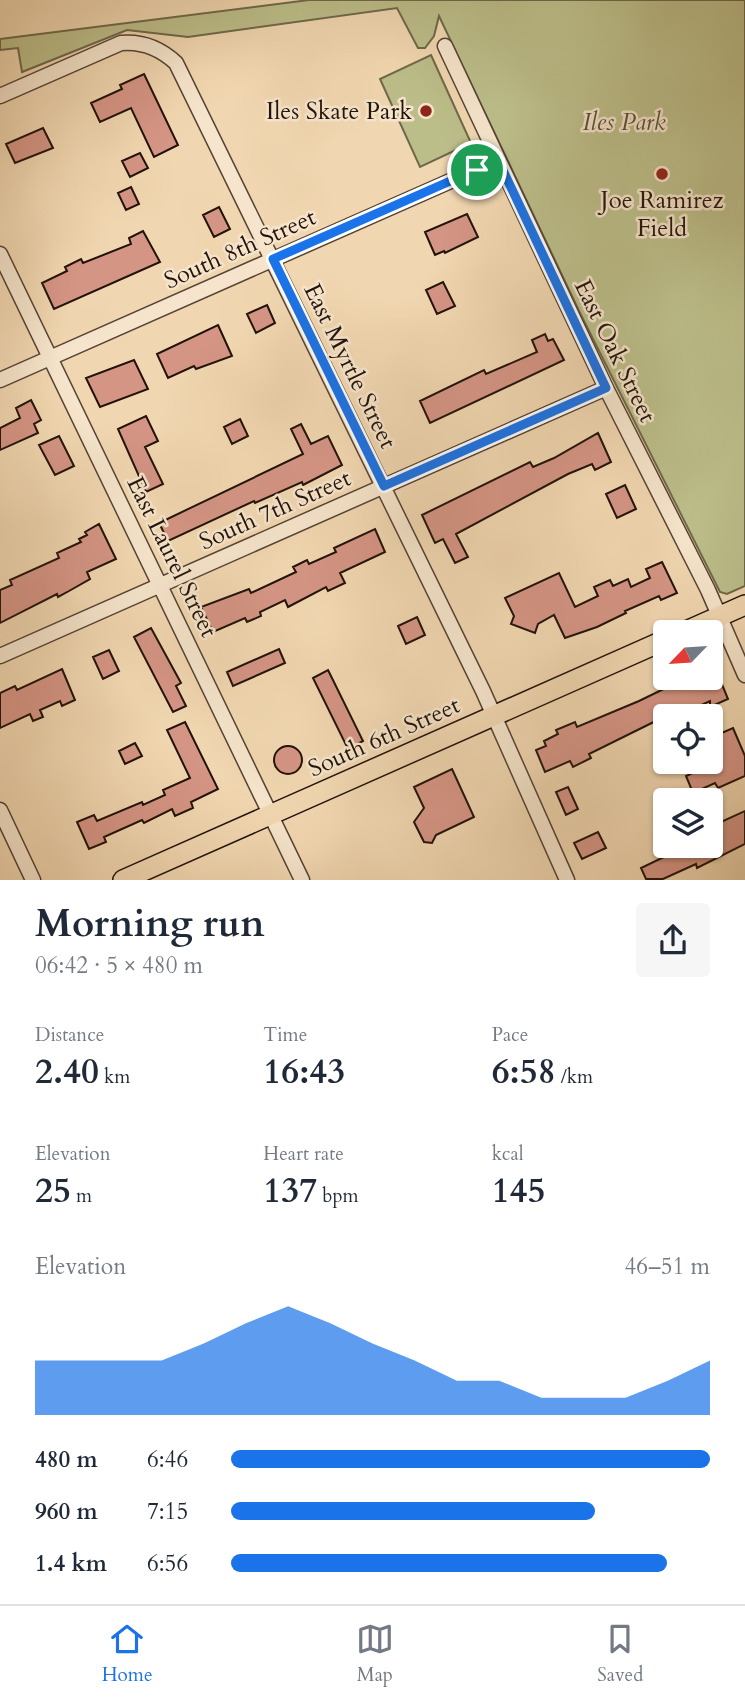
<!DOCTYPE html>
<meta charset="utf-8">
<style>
body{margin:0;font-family:Cardo,serif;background:#f6f6f7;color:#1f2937;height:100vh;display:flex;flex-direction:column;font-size:26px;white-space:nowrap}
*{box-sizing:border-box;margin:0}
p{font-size:23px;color:#747a83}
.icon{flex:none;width:38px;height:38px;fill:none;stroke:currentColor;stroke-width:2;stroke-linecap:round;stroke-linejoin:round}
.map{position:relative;height:880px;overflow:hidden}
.details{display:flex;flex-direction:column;background:#fff;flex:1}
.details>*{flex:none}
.needle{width:46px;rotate:245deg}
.controls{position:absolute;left:653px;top:620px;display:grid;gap:14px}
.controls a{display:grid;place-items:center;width:70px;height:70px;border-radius:7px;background:#fff;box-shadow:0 2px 5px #0004;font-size:35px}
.pin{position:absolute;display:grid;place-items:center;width:60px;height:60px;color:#fff;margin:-30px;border:4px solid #fff;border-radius:50%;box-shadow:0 2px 7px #0007}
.round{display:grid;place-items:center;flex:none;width:74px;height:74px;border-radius:7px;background:#f6f6f7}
.summary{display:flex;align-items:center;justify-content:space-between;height:119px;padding:0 35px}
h1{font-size:38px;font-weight:700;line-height:52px}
.stats{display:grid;grid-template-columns:repeat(3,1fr);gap:10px;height:119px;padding:7px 35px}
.stats div{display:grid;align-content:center}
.stats b{font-size:35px;font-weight:700}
.stats small{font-size:19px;font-weight:400}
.stats p{font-size:19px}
.chart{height:196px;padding:14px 35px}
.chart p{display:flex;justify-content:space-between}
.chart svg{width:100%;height:126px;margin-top:7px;fill:#1a73e8;opacity:.7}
ul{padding:0 35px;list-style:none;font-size:23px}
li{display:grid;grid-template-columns:112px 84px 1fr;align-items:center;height:52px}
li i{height:18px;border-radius:9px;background:#1a73e8}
.menu{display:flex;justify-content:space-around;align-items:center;height:98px;border-top:2px solid #e0e1e3;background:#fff;font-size:19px;color:#747a83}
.menu a{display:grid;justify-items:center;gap:4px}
.menu .active{color:#1a73e8}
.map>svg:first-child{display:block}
.green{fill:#bcbe8a;stroke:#6e684a;stroke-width:2}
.building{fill:#d59585;stroke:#21120a;stroke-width:2}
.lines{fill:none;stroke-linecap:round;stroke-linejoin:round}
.minor-casing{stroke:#554334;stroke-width:17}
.major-casing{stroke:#21120a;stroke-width:22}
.minor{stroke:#f6e5cc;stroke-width:14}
.major{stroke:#f1d7b1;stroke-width:19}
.route-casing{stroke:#fff;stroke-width:14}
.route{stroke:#1a73e8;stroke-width:9}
.poi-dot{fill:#8f2418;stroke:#f6e5cc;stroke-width:2.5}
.labels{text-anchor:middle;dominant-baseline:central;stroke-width:5;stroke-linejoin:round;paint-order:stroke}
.poi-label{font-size:24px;fill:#21120a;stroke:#f6e5cc;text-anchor:end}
.park-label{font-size:24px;font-style:italic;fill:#574e37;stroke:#f6e5cc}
.street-label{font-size:24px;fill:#21120a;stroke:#f6e5cc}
</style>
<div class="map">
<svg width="745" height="880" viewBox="0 0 745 880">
<rect width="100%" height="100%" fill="#f1d7b1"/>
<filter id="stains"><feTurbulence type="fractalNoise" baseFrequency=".00286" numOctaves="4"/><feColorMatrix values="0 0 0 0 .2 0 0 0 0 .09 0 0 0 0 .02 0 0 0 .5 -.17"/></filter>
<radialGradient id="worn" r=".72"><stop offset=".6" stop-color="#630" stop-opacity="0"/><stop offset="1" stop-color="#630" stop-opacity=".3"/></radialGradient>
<path class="green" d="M309,0H745V586L727,594L720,592L581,315L439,16L434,36L425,48H418L397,8L188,37L127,30L22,72L18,48L0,50V39Z
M431,55L471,143L420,167L380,79Z"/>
<path class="building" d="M144,74L178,145L154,157L131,108L100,122L91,103L122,89L120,85Z
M43,128L53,148L15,163L6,144Z
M140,153L148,168L130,177L122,161Z
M131,187L139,204L126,210L118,193Z
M219,207L230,229L214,237L203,215Z
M467,214L478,237L445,253L444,251L435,255L425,232Z
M143,231L160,262L54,309L42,283L67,271L65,267L81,259L83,263L131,244L129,238Z
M443,282L455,306L437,314L426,290Z
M267,305L275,323L256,333L247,314Z
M218,325L232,356L196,369L194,366L168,378L157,354Z
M545,334L548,341L553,339L564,360L430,423L420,401L484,370L486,374L537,352L532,340Z
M134,360L148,389L100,407L86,378Z
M31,400L41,420L34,424L38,433L0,450V428L20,418L16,408Z
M146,416L158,441L145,447L163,484L146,492L118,429Z
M240,419L248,436L232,444L224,427Z
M301,424L311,444L328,436L342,465L303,485L302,482L255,503L254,501L168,541L159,523L303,454L291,429Z
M598,433L611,462L595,470L592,464L568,474L456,534L468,557L455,563L443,539L435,543L422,515L530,462L533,467L554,458Z
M59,436L74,466L55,475L39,445Z
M625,485L636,509L617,518L606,494Z
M99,524L116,559L87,572L90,579L69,591L58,597L57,594L0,623V590L12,585L10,580L59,558L57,553L81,542L79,539L87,535L85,532Z
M375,529L385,552L340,573L345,583L328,591L326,587L288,607L285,600L260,612L261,616L247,622L245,618L213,632L201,607L249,589L251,593L296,572L293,567L307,560L309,564L336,552L334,548Z
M662,562L677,593L661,600L659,596L625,611L626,613L597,627L565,638L554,615L538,624L535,633L511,624L514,616L505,598L559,573L575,607L598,596L594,587L610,580L613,586L628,579L631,587L650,578L646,569Z
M417,617L425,635L406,644L398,626Z
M151,628L181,683L176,686L186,706L173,712L134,637Z
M279,649L285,663L233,686L227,672Z
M109,650L119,671L103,679L93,657Z
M62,669L75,700L62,706L60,701L40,710L43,717L33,721L30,714L0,728V693L15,686L17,690Z
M328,670L363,741L348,749L313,678Z
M669,677H719L728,699L710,707V701L684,713L682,708L589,754L591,758L573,767L570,761L545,772L536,750L546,746L544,741L558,734L556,730L575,722L577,727L639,701L672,685Z
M185,722L218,789L191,802L193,808L175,816L172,809L144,823L142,820L104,837L106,842L89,849L77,822L94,815L97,821L142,802L143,805L165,795L163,790L190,778L167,730Z
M733,728L745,756V776L718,788L715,783L693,793L686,776L710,765V738Z
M135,743L142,756L125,764L119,751Z
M274 760a14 14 0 1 1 28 0a14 14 0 1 1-28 0Z
M452,769L474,817L436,835L432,843L424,842L414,822L424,808L414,787Z
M568,787L578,809L566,815L556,792Z
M745,811V844L697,868L696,864L663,879H646L641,868L664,857L659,845H710V827Z
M598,832L606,848L582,859L574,843Z"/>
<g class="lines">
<g class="minor-casing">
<path id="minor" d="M445,46L606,388L708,590L745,675
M0,96L121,43C143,41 160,48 176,63L483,691L567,880
M0,254L302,880
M0,380L498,160
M0,656L606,388
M0,810L33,880"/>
</g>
<g class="major-casing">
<path id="major" d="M684,632L745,605
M123,880L665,640"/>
</g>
<use href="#minor" class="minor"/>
<use href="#major" class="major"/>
</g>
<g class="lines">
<g class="route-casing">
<path id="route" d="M498,160L606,388L384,486L273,259Z"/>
</g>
<use href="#route" class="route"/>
</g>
<g class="poi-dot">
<circle cx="426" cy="111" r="7"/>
<circle cx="662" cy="174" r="7"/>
</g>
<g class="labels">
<g class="poi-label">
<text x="412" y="111">Iles Skate Park</text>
<text x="662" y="200" text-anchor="middle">Joe Ramirez<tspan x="662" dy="28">Field</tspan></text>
</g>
<g class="park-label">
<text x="624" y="122">Iles Park</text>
</g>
<g class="street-label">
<text transform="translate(240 249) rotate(-24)">South 8th Street</text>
<text transform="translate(615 351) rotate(64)">East Oak Street</text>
<text transform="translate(350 366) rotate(64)">East Myrtle Street</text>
<text transform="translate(275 510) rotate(-24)">South 7th Street</text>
<text transform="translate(172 557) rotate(64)">East Laurel Street</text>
<text transform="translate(384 737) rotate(-24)">South 6th Street</text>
</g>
</g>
<rect width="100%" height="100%" filter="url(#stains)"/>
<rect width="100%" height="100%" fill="url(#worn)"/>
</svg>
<div class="controls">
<a><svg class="needle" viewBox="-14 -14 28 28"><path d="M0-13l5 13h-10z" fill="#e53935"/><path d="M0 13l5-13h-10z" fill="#747a83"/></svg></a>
<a><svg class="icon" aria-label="locate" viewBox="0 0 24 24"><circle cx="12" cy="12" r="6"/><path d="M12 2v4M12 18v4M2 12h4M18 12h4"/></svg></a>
<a><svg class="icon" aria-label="layers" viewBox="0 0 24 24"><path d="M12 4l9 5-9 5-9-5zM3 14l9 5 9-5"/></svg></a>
</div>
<div class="pin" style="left:477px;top:170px;background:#1e9e55"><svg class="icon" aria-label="arrive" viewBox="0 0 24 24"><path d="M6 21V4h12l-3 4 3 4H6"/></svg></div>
</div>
<section class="details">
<div class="summary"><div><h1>Morning run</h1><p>06:42 · 5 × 480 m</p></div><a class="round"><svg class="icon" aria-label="share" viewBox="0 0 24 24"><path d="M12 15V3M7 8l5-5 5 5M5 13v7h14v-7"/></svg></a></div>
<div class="stats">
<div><p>Distance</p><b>2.40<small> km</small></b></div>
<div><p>Time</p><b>16:43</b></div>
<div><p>Pace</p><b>6:58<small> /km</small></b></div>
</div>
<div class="stats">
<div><p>Elevation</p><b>25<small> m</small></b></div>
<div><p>Heart rate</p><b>137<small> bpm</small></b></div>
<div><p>kcal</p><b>145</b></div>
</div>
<div class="chart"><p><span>Elevation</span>46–51 m</p>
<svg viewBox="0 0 160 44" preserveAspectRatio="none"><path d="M0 44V25L10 25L20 25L30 25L40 19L50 12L60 6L70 12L80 19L90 25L100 32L110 32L120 38L130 38L140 38L150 32L160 25V44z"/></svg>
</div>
<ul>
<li><b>480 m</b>6:46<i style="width:100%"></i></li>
<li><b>960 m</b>7:15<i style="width:76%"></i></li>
<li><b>1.4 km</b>6:56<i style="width:91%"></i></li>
</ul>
</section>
<nav class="menu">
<a class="active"><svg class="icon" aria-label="home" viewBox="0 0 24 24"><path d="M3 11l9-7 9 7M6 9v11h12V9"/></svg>Home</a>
<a><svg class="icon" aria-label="map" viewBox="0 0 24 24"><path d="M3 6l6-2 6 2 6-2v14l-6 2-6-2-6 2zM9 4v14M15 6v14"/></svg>Map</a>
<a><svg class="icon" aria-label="saved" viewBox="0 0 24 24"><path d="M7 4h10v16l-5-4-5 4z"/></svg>Saved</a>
</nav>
